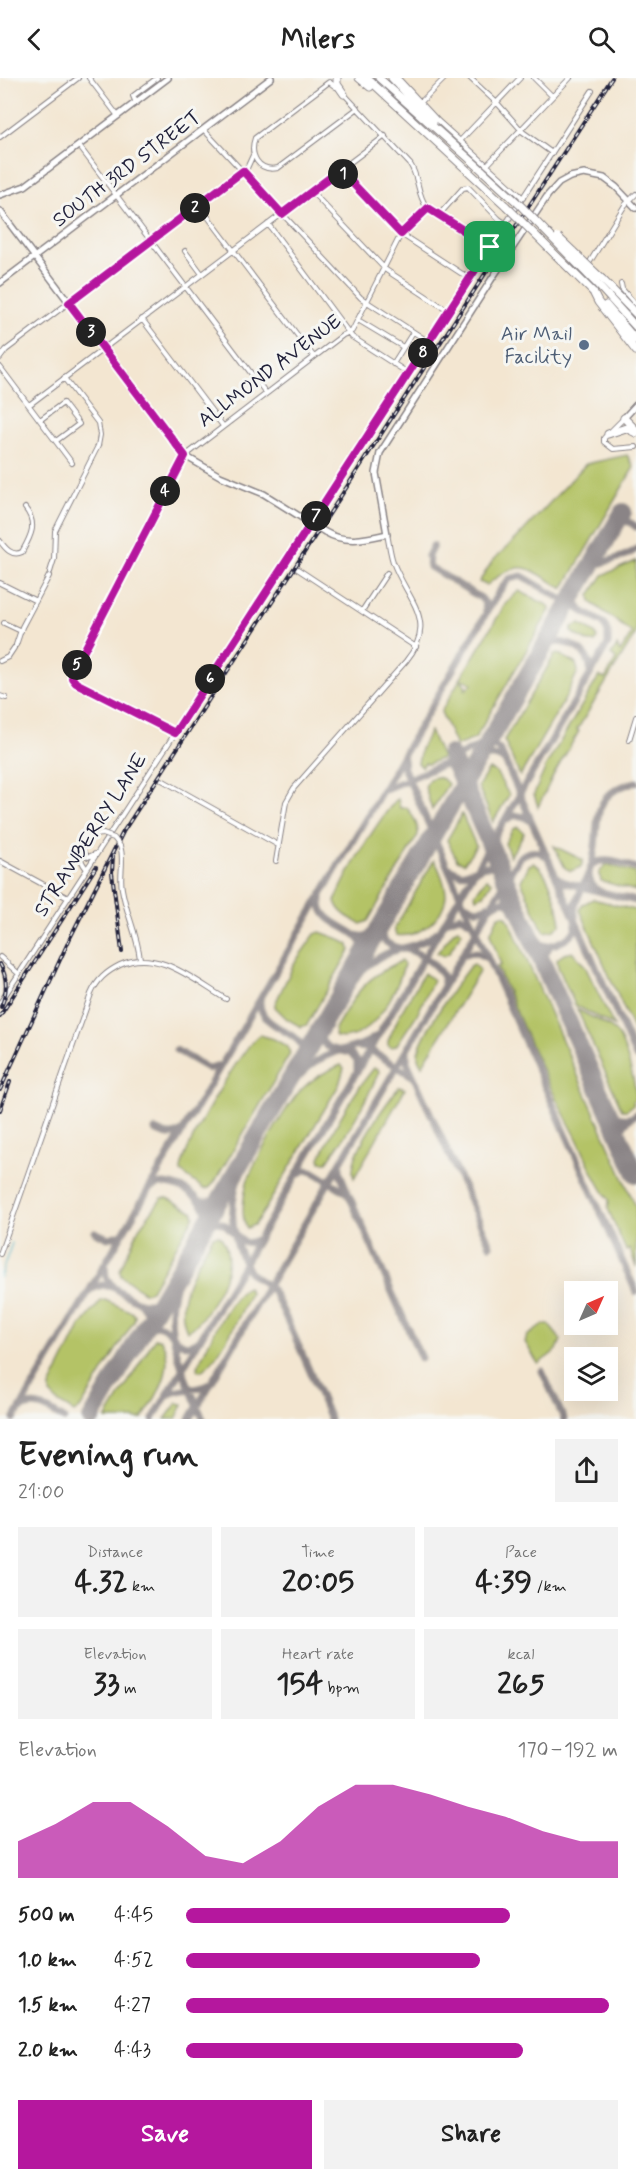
<!DOCTYPE html>
<meta charset="utf-8">
<style>
body{margin:0;font-family:Mynerve,sans-serif;background:#f2f2f2;color:#222;height:100vh;display:flex;flex-direction:column;font-size:22px;white-space:nowrap}
*{box-sizing:border-box;margin:0}
p{font-size:20px;color:#767676}
.icon{flex:none;width:33px;height:33px;fill:none;stroke:currentColor;stroke-width:2;stroke-linecap:round;stroke-linejoin:round}
.map{position:relative;height:1341px;overflow:hidden}
.sheet{display:flex;flex-direction:column;background:#fff;flex:1}
.sheet>*{flex:none}
.needle{width:39px;rotate:45deg}
.tools{position:absolute;left:564px;top:1203px;display:grid;gap:12px}
.tools a{display:grid;place-items:center;width:54px;height:54px;border-radius:0px;background:#fff;box-shadow:0 6px 24px #0002;font-size:30px}
.pin{position:absolute;display:grid;place-items:center;width:51px;height:51px;color:#fff;margin:-26px;border-radius:12px;box-shadow:0 3px 9px #0006}
.km{position:absolute;width:30px;height:30px;margin:-15px;border-radius:50%;background:#222;color:#fff;font-size:16px;line-height:30px;text-align:center}
.round{display:grid;place-items:center;flex:none;width:63px;height:63px;border-radius:0px;background:#f2f2f2}
.overview{display:flex;align-items:center;justify-content:space-between;height:102px;padding:0 18px}
h1{font-size:33px;font-weight:700;line-height:45px}
.stats{display:grid;grid-template-columns:repeat(3,1fr);gap:9px;height:102px;padding:6px 18px}
.stats div{display:grid;align-content:center;border-radius:0px;background:#f2f2f2;text-align:center}
.stats b{font-size:30px;font-weight:700}
.stats small{font-size:16px;font-weight:400}
.stats p{font-size:16px}
.chart{height:168px;padding:12px 18px}
.chart p{display:flex;justify-content:space-between}
.chart svg{width:100%;height:108px;margin-top:6px;fill:#b5179e;opacity:.7}
.action{display:flex;gap:12px;margin-top:auto;padding:12px 18px}
.action a{flex:1;height:69px;border-radius:0px;background:#b5179e;color:#fff;font-size:24px;font-weight:700;line-height:69px;text-align:center}
.action a+a{background:#f2f2f2;color:#222}
ul{padding:0 18px;list-style:none;font-size:20px}
li{display:grid;grid-template-columns:96px 72px 1fr;align-items:center;height:45px}
li i{height:15px;border-radius:8px;background:#b5179e}
header{display:flex;justify-content:space-between;align-items:center;height:78px;padding:0 18px;background:#fff;font-size:27px;font-weight:700}
.map>svg:first-child{display:block}
.green{fill:#b4c366;stroke:#6b7250;stroke-width:1.5}
.lines{fill:none;stroke-linecap:round;stroke-linejoin:round}
.stream{stroke:#44afc2;stroke-width:1.5}
.taxiway{stroke:#8a8486;stroke-width:7}
.runway{stroke:#8a8486;stroke-width:18}
.minor-casing{stroke:#8a8486;stroke-width:6}
.major-casing{stroke:#8a8486;stroke-width:8}
.highway-casing{stroke:#8a8486;stroke-width:9}
.minor{stroke:#fff;stroke-width:4}
.major{stroke:#fff;stroke-width:5}
.highway{stroke:#fff;stroke-width:7}
.rail-casing{stroke:#22223b;stroke-width:4}
.rail{stroke:#f6f6f2;stroke-width:1.5;stroke-dasharray:4.5;stroke-linecap:butt}
.minor-bridge-casing{stroke:#8a8486;stroke-width:6;stroke-linecap:butt}
.major-bridge-casing{stroke:#8a8486;stroke-width:8;stroke-linecap:butt}
.highway-bridge-casing{stroke:#8a8486;stroke-width:9;stroke-linecap:butt}
.minor-bridge{stroke:#fff;stroke-width:4}
.major-bridge{stroke:#fff;stroke-width:5}
.highway-bridge{stroke:#fff;stroke-width:7}
.route-casing{stroke:#fff;stroke-width:12}
.route{stroke:#b5179e;stroke-width:8}
.service-dot{fill:#5c6f8a;stroke:#f6f6f2;stroke-width:2}
.labels{text-anchor:middle;dominant-baseline:central;stroke-width:6;stroke-linejoin:round;paint-order:stroke}
.street-label{font-size:20px;fill:#22223b;stroke:#f6f6f2}
.service-label{font-size:20px;fill:#4e5e75;stroke:#f6f6f2;text-anchor:end}
</style>
<header><svg class="icon" aria-label="back" viewBox="0 0 24 24"><path d="M15 5l-7 7 7 7"/></svg>Milers<svg class="icon" aria-label="search" viewBox="0 0 24 24"><circle cx="10" cy="10" r="6"/><path d="M15 15l6 6"/></svg></header>
<div class="map">
<svg width="636" height="1341" viewBox="0 0 636 1341">
<rect width="100%" height="100%" fill="#f6f6f2"/>
<filter id="ink" filterUnits="userSpaceOnUse"><feTurbulence type="fractalNoise" baseFrequency=".0167" numOctaves="2"/><feDisplacementMap in="SourceGraphic" scale="12" xChannelSelector="R" yChannelSelector="G"/><feConvolveMatrix kernelMatrix="1 2 1 2 8 2 1 2 1" color-interpolation-filters="sRGB"/></filter>
<filter id="wash" filterUnits="userSpaceOnUse"><feTurbulence type="fractalNoise" baseFrequency=".008" numOctaves="4" result="noise"/><feDisplacementMap in="SourceGraphic" scale="24" xChannelSelector="R" yChannelSelector="G"/><feGaussianBlur stdDeviation="1.35" result="paint"/><feColorMatrix in="noise" values="0 0 0 0 0 0 0 0 0 0 0 0 0 0 0 0 0 1.4 0 .05"/><feComposite in="paint" operator="in"/></filter>
<g filter="url(#wash)">
<rect width="100%" height="100%" fill="#f3e6d1"/>
<path class="green" d="M627,377L634,389L563,511C528,490 522,478 487,507L479,504L493,482L516,461L586,386Z
M636,483V555L577,652L579,653L554,696L538,729L534,716L547,686L599,598L605,601L616,581L611,577L617,568L620,574L632,555L591,524L590,517L603,497Z
M519,513L549,528L550,532L475,661L456,668L441,634L460,601L466,608L465,612L472,606L466,602L463,603L461,599L506,525Z
M580,546L595,555L597,560L595,564H588L572,554V549Z
M555,576L561,577L576,586L578,593L565,621L520,698L504,662Z
M430,653L442,680L428,686L425,685L422,689L418,685L421,670Z
M489,691L496,694L509,717L493,744L478,708Z
M436,699L443,701L448,706L432,732L425,709L429,701Z
M398,721L400,730H407C413,737 419,748 418,757L368,843L361,846C351,841 338,835 335,823C351,787 370,754 395,723Z
M462,736L476,768L464,785L457,782L447,762Z
M518,749L524,755L510,779L505,765L513,751Z
M554,768L583,782L581,789L571,793L565,790Z
M434,782C439,789 446,808 446,817C444,840 418,861 396,857L394,851Z
M533,785C549,791 559,830 561,846L554,852L545,854L541,848L521,803L529,787Z
M605,787H610L636,795V813L601,803L599,795Z
M486,801L492,804L484,817L476,820L475,816Z
M593,821L636,832V958L580,832L583,826Z
M502,837L506,838L510,844L636,1129V1189L630,1171L626,1173L608,1131L609,1122C593,1101 586,1077 573,1053C544,1000 521,944 497,889L501,887L490,856L498,839Z
M458,851L462,854L449,875L444,878L437,875L454,853Z
M320,854L339,861L349,867L350,872L307,947L301,949L287,941L275,929V926L295,884L315,856Z
M573,874L585,888L614,948L575,927L558,889L557,881L564,876Z
M401,883L404,886C398,914 370,966 336,959L334,952C356,916 361,902 401,883Z
M474,886L480,892L422,988C420,985 418,982 418,979C416,963 459,902 470,888Z
M424,895L433,902L418,935L396,968L391,969L388,967V963L400,936Z
M577,931C588,938 605,944 615,953C624,962 636,1006 636,1020L633,1024L634,1026L627,1032H622Z
M259,957L274,961L288,969L290,976L214,1105L209,1110L204,1111L181,1094C179,1075 243,968 259,957Z
M341,987L344,990L339,1007L264,1133L254,1147L247,1150C240,1139 244,1117 247,1104C254,1085 287,1025 302,1011C313,1000 326,993 341,987Z
M374,990L378,991L379,994C365,1026 348,1055 327,1084H321L320,1080C335,1047 351,1018 374,990Z
M399,1009L405,1011L354,1100C346,1079 386,1026 399,1009Z
M162,1120H168L192,1133L194,1138L151,1212L145,1215L121,1198L120,1192L139,1150Z
M219,1157C226,1164 229,1177 227,1187C226,1203 202,1248 187,1253C172,1220 198,1185 213,1158Z
M248,1209L250,1215C243,1231 215,1293 198,1293L197,1290C204,1274 232,1213 248,1209Z
M105,1222L132,1234L135,1238L134,1243L80,1331L74,1334L59,1325L50,1316V1309L80,1249L101,1223Z
M543,1247H549L561,1262L557,1272L538,1286L525,1264L527,1258Z
M155,1260L161,1262C177,1288 157,1319 142,1341H106Z
M177,1325L183,1326L176,1341H165Z"/>
<g class="lines">
<path class="stream" d="M0,1199L12,1165"/>
<path class="taxiway" d="M605,465C602,445 622,435 636,449
M433,468L428,478L430,489L481,520L485,525L486,534
M587,496C599,479 622,484 636,471
M578,511L576,524L580,530
M530,592L546,567C564,557 593,574 590,594
M403,680L404,691L636,1214
M452,681C467,675 486,659 500,672L636,979
M467,701C476,687 486,669 504,683
M385,711L444,686L456,692L467,717
M505,743C514,735 524,736 532,745
M493,763L492,770L503,793
M449,790L461,796L474,792
M475,793C498,777 505,803 513,819
M558,800L564,804L636,823
M599,813C593,809 589,804 589,796C590,773 624,786 636,790
M321,820C317,852 370,848 362,876C360,885 353,893 348,901
M396,823C383,844 368,865 404,871C418,873 444,890 444,905
M465,826L478,832L490,827
M491,829C513,811 521,838 528,854
M446,843L460,838L471,844
M528,852L535,863L545,868C556,867 576,860 576,846C576,839 573,834 575,828C579,813 588,800 592,785C602,749 585,716 636,704
M355,857C366,860 375,857 380,847
M462,878L475,874L487,880
M546,893L543,879L550,868
M260,924C259,954 310,952 302,979C299,988 293,996 288,1004
M321,950C319,974 335,970 350,975L357,983V992
M356,969L367,970L414,999L490,1167
M176,972L209,991L220,988
M407,973V984L413,997
M304,979C324,945 344,901 378,880C397,868 420,870 437,854
M281,1018C247,1077 211,1124 248,1192C254,1203 269,1204 274,1215C295,1256 312,1299 330,1341
M280,1023C293,1004 309,984 331,976C347,970 362,969 375,959
M605,1026C611,1036 617,1042 629,1040
M155,1052C165,1057 173,1060 182,1053
M623,1066C618,1051 624,1045 636,1036
M340,1086V1095L347,1112
M297,1097L305,1092L312,1093L348,1115L421,1280
M152,1109C170,1098 210,1120 207,1142
M202,1123C221,1126 226,1109 235,1095
M205,1149C233,1129 233,1178 258,1161
M95,1154L108,1160L122,1156
M113,1209C129,1218 146,1235 163,1218
M92,1211L102,1207L113,1209L106,1199L105,1188
M140,1225L147,1235L144,1250
M131,1274L144,1252L155,1247C175,1248 177,1277 198,1263
M542,1293L564,1341
M168,1317C181,1309 196,1314 209,1306
M21,1331C37,1321 50,1333 64,1341
M14,1341L498,515L509,501L522,498L603,545L608,554V566L153,1341
M89,1341L93,1337L92,1341
M190,1341L519,780C529,771 541,771 549,782
M203,1341C190,1311 170,1268 171,1235C172,1194 201,1155 221,1121"/>
<path class="runway" d="M450,676L636,1096
M91,1341L623,434"/>
</g>
</g>
<g filter="url(#ink)">
<g class="lines">
<g class="minor-casing">
<path id="minor" d="M89,0L118,38
M398,0L438,43L523,120
M470,0L499,27L523,54L552,75
M534,0L552,18
M336,9L329,4L255,60C249,77 258,94 278,90L358,30
M344,16L410,86C419,99 417,116 426,128L490,169
M421,24L445,0
M136,25L133,18L157,0
M204,52L361,220L429,264
M0,59L78,0
M460,63L520,0
M79,68L266,315
M487,87L570,0
M340,92L401,156L470,201
M312,114L386,192L438,226
M199,127L314,279
M439,137L463,110L468,109L499,141L506,146
M268,146L352,259L408,295
M185,173L202,196
M588,187L625,127L636,116
M621,206L622,211L636,227
M440,227L450,233
M142,241L223,348
M358,242L403,269
M0,280L6,272L247,90L253,77
M393,286L413,254
M0,289L72,385
M29,327L385,58
M624,340L604,360V364L613,371L636,369
M40,342L63,325L79,346L56,363
M0,463C5,470 12,479 22,474C31,458 38,446 25,430
M296,490L416,569
M50,494L54,481L55,453L98,368L100,357L98,345L64,300
M0,505L36,523
M362,533L387,495
M4,545L21,553
M16,567L22,549L49,498
M0,583L8,579L14,570
M0,618L6,620
M175,655L76,605L72,600L73,594L185,378L343,257L352,253L402,154L428,130
M629,662L636,639
M162,702L278,767
M120,768C125,781 119,797 122,811C126,835 137,855 140,881
M82,772L88,779L95,776
M0,783L68,820
M276,783L286,724L294,710L406,583C439,543 407,522 393,484C390,475 389,465 387,456
M86,790C73,775 85,756 103,756
M0,879L19,896
M0,925L592,13
M0,1176L91,916C97,902 106,894 120,887C157,869 195,903 226,921"/>
</g>
<g class="major-casing">
<path id="major" d="M0,117L25,108L168,0
M0,133L185,378L220,398L264,416L307,443
M0,205L271,0
M624,340L636,327
M325,454C345,466 365,461 387,456L376,395L380,375L493,199L548,117L559,105L570,99L584,96L604,100L616,109L636,130"/>
</g>
<g class="highway-casing">
<path id="highway" d="M337,0V6L344,16
M359,0L370,9
M367,0L506,128
M379,0L483,93
M392,0L431,41L433,45
M602,201L636,236
M598,207L636,249
M593,214L598,224L636,273
M606,227L636,262
M624,340L635,351
M608,356L626,350L636,355"/>
</g>
<use href="#minor" class="minor"/>
<use href="#major" class="major"/>
<use href="#highway" class="highway"/>
<g class="rail-casing">
<path id="rail" d="M113,777L112,795L122,874
M0,886C8,900 7,915 1,929
M0,938L96,789
M0,1012L71,858L123,754L612,0
M0,1032L10,1004"/>
</g>
<use href="#rail" class="rail"/>
<g class="minor-bridge-casing">
<path id="minor-bridge" d="M103,756L114,760L120,768"/>
</g>
<g class="major-bridge-casing">
<path id="major-bridge" d="M307,443L325,454"/>
</g>
<g class="highway-bridge-casing">
<path id="highway-bridge" d="M483,93L521,128L598,207
M506,128L593,214
M558,159L602,201"/>
</g>
<use href="#minor-bridge" class="minor-bridge"/>
<use href="#major-bridge" class="major-bridge"/>
<use href="#highway-bridge" class="highway-bridge"/>
</g>
</g>
<g class="lines" filter="url(#ink)">
<g class="route-casing">
<path id="route" d="M340,92L401,156L428,130L490,169L175,655L76,605L72,600L73,594L185,378L69,225L243,93L282,136Z"/>
</g>
<use href="#route" class="route"/>
</g>
<circle class="service-dot" cx="584" cy="267" r="6"/>
<g class="labels">
<g class="street-label">
<text transform="translate(127 91) rotate(-37)">SOUTH 3RD STREET</text>
<text transform="translate(270 293) rotate(-37)">ALLMOND AVENUE</text>
<text transform="translate(91 757) rotate(-57)">STRAWBERRY LANE</text>
</g>
<g class="service-label">
<text x="572" y="256">Air Mail<tspan x="572" dy="23">Facility</tspan></text>
</g>
</g>
</svg>
<div class="tools">
<a><svg class="needle" viewBox="-14 -14 28 28"><path d="M0-13l5 13h-10z" fill="#e53935"/><path d="M0 13l5-13h-10z" fill="#767676"/></svg></a>
<a><svg class="icon" aria-label="layers" viewBox="0 0 24 24"><path d="M12 4l9 5-9 5-9-5zM3 14l9 5 9-5"/></svg></a>
</div>
<div class="pin" style="left:490px;top:169px;background:#1e9e55"><svg class="icon" aria-label="arrive" viewBox="0 0 24 24"><path d="M6 21V4h12l-3 4 3 4H6"/></svg></div>
<b class="km" style="left:343px;top:96px">1</b>
<b class="km" style="left:195px;top:130px">2</b>
<b class="km" style="left:91px;top:254px">3</b>
<b class="km" style="left:165px;top:413px">4</b>
<b class="km" style="left:77px;top:587px">5</b>
<b class="km" style="left:210px;top:601px">6</b>
<b class="km" style="left:316px;top:438px">7</b>
<b class="km" style="left:423px;top:275px">8</b>
</div>
<section class="sheet">
<div class="overview"><div><h1>Evening run</h1><p>21:00</p></div><a class="round"><svg class="icon" aria-label="share" viewBox="0 0 24 24"><path d="M12 15V3M7 8l5-5 5 5M5 13v7h14v-7"/></svg></a></div>
<div class="stats">
<div><p>Distance</p><b>4.32<small> km</small></b></div>
<div><p>Time</p><b>20:05</b></div>
<div><p>Pace</p><b>4:39<small> /km</small></b></div>
</div>
<div class="stats">
<div><p>Elevation</p><b>33<small> m</small></b></div>
<div><p>Heart rate</p><b>154<small> bpm</small></b></div>
<div><p>kcal</p><b>265</b></div>
</div>
<div class="chart"><p><span>Elevation</span>170–192 m</p>
<svg viewBox="0 0 160 44" preserveAspectRatio="none"><path d="M0 44V29L10 22L20 13L30 13L40 23L50 35L60 38L70 29L80 15L90 6L100 6L110 10L120 15L130 19L140 25L150 29L160 29V44z"/></svg>
</div>
<ul>
<li><b>500 m</b>4:45<i style="width:75%"></i></li>
<li><b>1.0 km</b>4:52<i style="width:68%"></i></li>
<li><b>1.5 km</b>4:27<i style="width:98%"></i></li>
<li><b>2.0 km</b>4:43<i style="width:78%"></i></li>
</ul>
<div class="action"><a>Save</a><a>Share</a></div>
</section>
